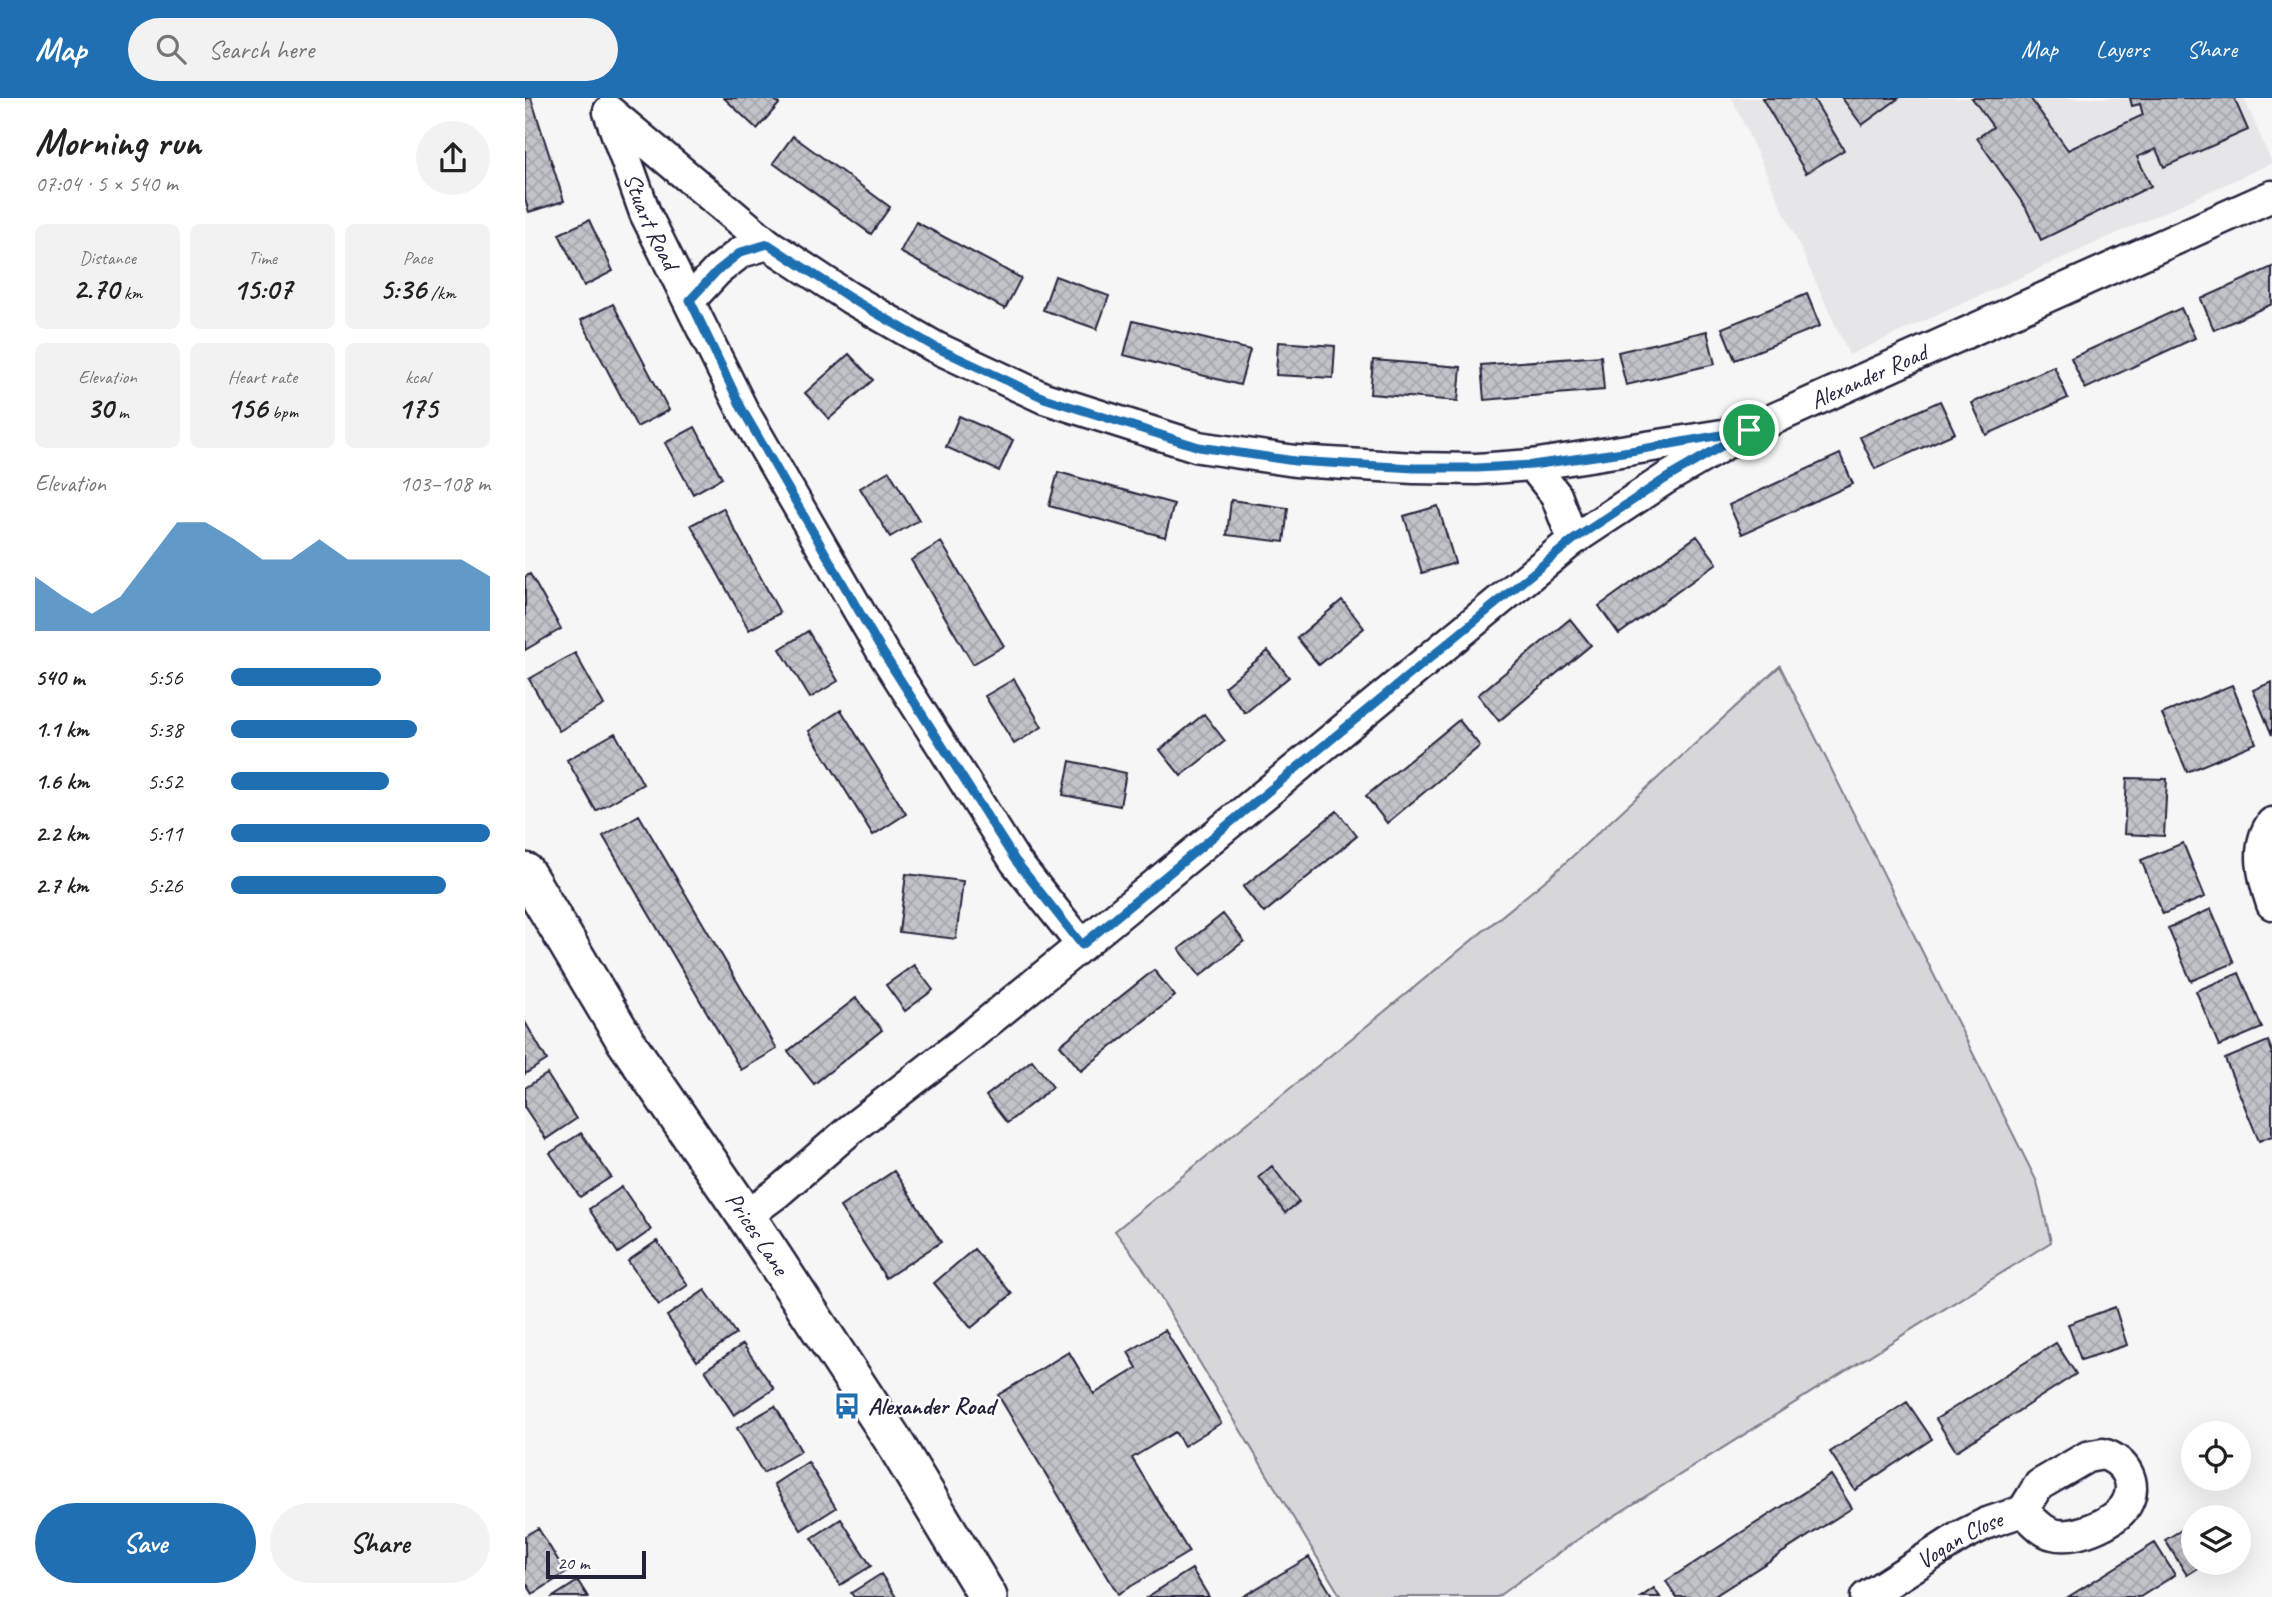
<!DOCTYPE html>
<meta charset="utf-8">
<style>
body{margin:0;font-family:Caveat,sans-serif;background:#f2f2f2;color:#222;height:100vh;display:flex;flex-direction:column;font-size:26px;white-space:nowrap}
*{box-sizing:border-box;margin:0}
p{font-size:23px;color:#767676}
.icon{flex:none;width:38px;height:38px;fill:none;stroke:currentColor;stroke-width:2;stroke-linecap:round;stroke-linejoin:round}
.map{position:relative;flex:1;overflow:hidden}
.side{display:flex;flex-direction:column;background:#fff;width:525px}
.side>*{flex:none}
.buttons{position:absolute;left:1656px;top:1323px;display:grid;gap:14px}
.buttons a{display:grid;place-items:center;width:70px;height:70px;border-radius:50%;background:#fff;box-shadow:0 7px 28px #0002;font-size:35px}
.scale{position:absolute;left:21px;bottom:18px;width:100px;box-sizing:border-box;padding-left:7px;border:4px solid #22223b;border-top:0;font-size:19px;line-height:24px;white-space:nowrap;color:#22223b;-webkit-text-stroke:5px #fff;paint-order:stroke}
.pin{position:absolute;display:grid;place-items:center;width:60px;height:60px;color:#fff;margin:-30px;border:4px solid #fff;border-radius:50%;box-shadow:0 2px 7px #0007}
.round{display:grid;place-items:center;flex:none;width:74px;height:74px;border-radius:37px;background:#f2f2f2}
.overview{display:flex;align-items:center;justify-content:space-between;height:119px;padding:0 35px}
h1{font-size:38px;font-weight:700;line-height:52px}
.metrics{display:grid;grid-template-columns:repeat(3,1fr);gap:10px;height:119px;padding:7px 35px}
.metrics div{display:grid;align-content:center;border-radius:10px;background:#f2f2f2;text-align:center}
.metrics b{font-size:30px;font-weight:700}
.metrics small{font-size:19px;font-weight:400}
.metrics p{font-size:19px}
.chart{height:196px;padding:14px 35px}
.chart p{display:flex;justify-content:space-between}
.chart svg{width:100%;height:126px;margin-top:7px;fill:#1f6fb2;opacity:.7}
.primary-button{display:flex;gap:14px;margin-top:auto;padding:14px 35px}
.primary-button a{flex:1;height:80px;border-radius:42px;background:#1f6fb2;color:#fff;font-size:28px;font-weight:700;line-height:80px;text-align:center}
.primary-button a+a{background:#f2f2f2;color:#222}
ul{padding:0 35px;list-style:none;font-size:23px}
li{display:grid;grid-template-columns:112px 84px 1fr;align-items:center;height:52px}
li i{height:18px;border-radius:9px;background:#1f6fb2}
header{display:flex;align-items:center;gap:42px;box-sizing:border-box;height:98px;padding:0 35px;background:#1f6fb2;color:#fff}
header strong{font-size:33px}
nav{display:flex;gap:38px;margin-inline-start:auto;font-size:24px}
.search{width:490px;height:63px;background:#f2f2f2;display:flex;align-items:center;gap:18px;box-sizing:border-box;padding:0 24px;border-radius:38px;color:#767676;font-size:26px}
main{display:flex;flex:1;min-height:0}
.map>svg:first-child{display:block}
.built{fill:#e6e6e9}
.garden{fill:#d7d7db;stroke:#7c7c8b;stroke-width:2}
.building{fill:url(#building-cross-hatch);stroke:#22223b;stroke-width:2}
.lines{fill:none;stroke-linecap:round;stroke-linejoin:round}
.minor-casing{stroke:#22223b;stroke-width:35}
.tertiary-casing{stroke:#22223b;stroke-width:42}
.minor{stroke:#fff;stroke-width:30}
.tertiary{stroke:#fff;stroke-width:37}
.route-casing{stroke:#fff;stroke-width:14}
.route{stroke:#1f6fb2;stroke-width:9}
.labels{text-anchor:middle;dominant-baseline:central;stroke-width:5;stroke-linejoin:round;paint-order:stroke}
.street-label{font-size:24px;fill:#22223b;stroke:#fff}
.poi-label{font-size:24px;font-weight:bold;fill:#22223b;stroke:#fff;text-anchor:start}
</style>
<header>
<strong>Map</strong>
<div class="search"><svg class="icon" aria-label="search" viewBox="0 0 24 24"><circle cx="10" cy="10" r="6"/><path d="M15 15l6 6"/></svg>Search here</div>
<nav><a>Map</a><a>Layers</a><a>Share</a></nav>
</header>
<main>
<section class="side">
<div class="overview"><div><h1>Morning run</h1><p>07:04 · 5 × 540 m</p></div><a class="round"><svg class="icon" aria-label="share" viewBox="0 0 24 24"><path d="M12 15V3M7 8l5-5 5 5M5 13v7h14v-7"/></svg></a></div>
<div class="metrics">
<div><p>Distance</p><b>2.70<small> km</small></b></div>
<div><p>Time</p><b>15:07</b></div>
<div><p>Pace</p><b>5:36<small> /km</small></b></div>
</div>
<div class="metrics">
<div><p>Elevation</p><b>30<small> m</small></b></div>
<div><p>Heart rate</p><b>156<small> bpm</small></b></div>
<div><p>kcal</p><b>175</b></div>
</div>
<div class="chart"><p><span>Elevation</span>103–108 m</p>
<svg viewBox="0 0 160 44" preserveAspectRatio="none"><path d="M0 44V25L10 32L20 38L30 32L40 19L50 6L60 6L70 12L80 19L90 19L100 12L110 19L120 19L130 19L140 19L150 19L160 25V44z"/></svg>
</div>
<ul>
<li><b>540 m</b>5:56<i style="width:58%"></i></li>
<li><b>1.1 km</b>5:38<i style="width:72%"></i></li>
<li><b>1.6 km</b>5:52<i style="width:61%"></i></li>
<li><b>2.2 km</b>5:11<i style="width:100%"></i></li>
<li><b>2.7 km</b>5:26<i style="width:83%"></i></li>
</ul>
<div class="primary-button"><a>Save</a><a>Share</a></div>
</section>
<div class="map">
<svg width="1747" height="1499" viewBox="0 0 1747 1499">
<defs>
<pattern id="building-cross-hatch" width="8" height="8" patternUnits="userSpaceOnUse" patternTransform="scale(1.75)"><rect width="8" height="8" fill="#c2c2c9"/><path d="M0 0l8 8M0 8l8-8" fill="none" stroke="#a6a6ae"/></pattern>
</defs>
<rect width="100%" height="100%" fill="#f6f6f7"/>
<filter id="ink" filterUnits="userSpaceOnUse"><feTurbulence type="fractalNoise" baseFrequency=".0143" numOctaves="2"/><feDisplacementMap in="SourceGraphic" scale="14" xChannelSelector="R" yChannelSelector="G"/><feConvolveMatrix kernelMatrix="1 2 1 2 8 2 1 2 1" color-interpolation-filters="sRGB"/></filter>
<g filter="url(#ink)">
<path class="built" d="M1207,0H1719L1747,65L1324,257Z"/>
<path class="garden" d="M1255,568L1512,1084L1526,1144L1059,1437L972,1499H816L616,1167L590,1133L1027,777Z"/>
<path class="building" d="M0,0H6L39,103L4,114L0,101Z
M199,0H248L254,6L232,31Z
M1237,0H1288L1319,52L1281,75Z
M1317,0H1374L1337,27Z
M1447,0H1505L1543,52L1618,17L1615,6L1607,8L1605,0H1709L1723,32L1639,69L1631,51L1612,59L1626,88L1516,142L1501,110L1452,40L1468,29Z
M268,38L365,109L346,136L248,65Z
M64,122L88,173L59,188L34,136Z
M391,124L496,180L480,211L375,154Z
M1747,169V206L1689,232L1676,201Z
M530,178L584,198L572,231L518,212Z
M1282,196L1295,228L1210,262L1197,230Z
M88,206L144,312L112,329L56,222Z
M1656,210L1670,240L1560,291L1546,260Z
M608,223L725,252L715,287L599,257Z
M1182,233L1190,266L1101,287L1093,254Z
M753,244L810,248L808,280L751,277Z
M324,256L348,282L304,321L280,295Z
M1076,258L1079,292L959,302L956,267Z
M848,262L936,269L933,303L845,296Z
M1529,268L1543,300L1461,337L1447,305Z
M1415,303L1430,335L1350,371L1335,339Z
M434,318L488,342L474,373L421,349Z
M170,329L197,380L168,396L140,345Z
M1315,356L1328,386L1217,436L1204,407Z
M364,373L394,422L365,439L335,390Z
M533,374L649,406L640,439L524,408Z
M706,402L763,410L759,444L702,437Z
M913,408L930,465L897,475L879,418Z
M198,410L255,515L224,532L166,427Z
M1172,438L1192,465L1094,536L1074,508Z
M416,444L479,548L448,566L386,462Z
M5,476L36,531L0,552V479Z
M817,502L839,530L794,567L772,540Z
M1045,521L1066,547L974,623L953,597Z
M283,533L313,583L285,600L255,551Z
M743,553L764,579L720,615L699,589Z
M50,555L79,607L34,633L4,581Z
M489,581L517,629L489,646L460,598Z
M1747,584V637L1728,592Z
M1707,587L1731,645L1662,674L1637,616Z
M316,612L381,716L348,737L284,633Z
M679,616L700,643L656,678L635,652Z
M934,622L955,648L862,725L841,698Z
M90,635L118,686L71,713L42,662Z
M545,663L601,675L595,708L538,697Z
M1602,680L1642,681L1639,738L1599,736Z
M812,713L832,738L739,815L718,789Z
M114,717L252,951L216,972L78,738Z
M1658,745L1680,799L1638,816L1616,762Z
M381,776L438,783L431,841L374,834Z
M1686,811L1709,865L1666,883L1643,830Z
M698,816L719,843L675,878L654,851Z
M389,867L408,892L380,913L361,887Z
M629,872L650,898L556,973L535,947Z
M1714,875L1737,930L1694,948L1671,893Z
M331,900L357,932L289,986L263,953Z
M0,924L22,962L0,976Z
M1743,943L1747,953V1038L1734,1043L1700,961Z
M507,962L528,989L482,1025L461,998Z
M22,976L51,1021L21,1041L0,1010V990Z
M56,1035L86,1079L55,1099L25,1055Z
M747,1068L774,1104L760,1115L734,1079Z
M369,1073L416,1144L361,1180L315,1109Z
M97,1089L126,1132L93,1155L64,1111Z
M132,1143L163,1187L134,1207L103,1163Z
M449,1151L487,1196L446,1230L409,1185Z
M180,1192L211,1236L172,1263L142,1218Z
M1590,1209L1602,1247L1556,1262L1543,1226Z
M640,1232L696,1325L659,1348L650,1334L607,1360L664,1454L593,1496L473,1297L544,1254L569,1296L612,1270L603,1254Z
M1531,1245L1551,1276L1431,1353L1411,1321Z
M218,1246L249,1291L209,1317L180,1272Z
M1382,1304L1407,1341L1330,1392L1305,1354Z
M250,1308L276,1353L238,1375L212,1330Z
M283,1364L311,1410L276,1432L249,1386Z
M1306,1377L1327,1410L1188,1499H1151L1141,1483Z
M316,1421L346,1468L315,1487L287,1440Z
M1668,1425V1465H1681L1662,1477L1640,1442Z
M13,1430L41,1475L8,1496L0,1483V1438Z
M1630,1445L1650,1477L1615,1499H1543Z
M784,1459L808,1499H717Z
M667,1471L684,1499H622Z
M356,1476L371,1499H329L326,1495Z
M53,1483L63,1499H28Z
M1129,1490L1135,1499H1116Z"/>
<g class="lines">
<g class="minor-casing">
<g id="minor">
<path d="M84,13L243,146L325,200L410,249L519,300L674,349L770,363L889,370L952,371L1007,367L1204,336"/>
<path id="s1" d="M84,14L120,115L217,311L357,553L490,763L557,847"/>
<path d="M165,202L192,173L216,154L243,146"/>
<path d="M1007,367L1031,397L1048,442"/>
<path d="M1747,725C1730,748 1738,780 1747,806"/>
<path id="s2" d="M221,1118L252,1095L326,1031L438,944L557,847L1048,442L1140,381L1224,332L1747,98"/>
<path d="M1578,1356C1600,1363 1614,1385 1601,1407C1590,1425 1549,1442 1528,1436C1516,1433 1508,1422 1498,1413L1514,1387L1562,1359Z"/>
<path id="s3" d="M1341,1499L1436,1438L1462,1425L1498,1413"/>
</g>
</g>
<g class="tertiary-casing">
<g id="tertiary">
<path id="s4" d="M0,774L100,942L221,1118L368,1342L463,1499"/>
</g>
</g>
<use href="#minor" class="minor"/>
<use href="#tertiary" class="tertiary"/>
</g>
</g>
<g class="lines" filter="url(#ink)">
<g class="route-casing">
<path id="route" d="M243,146L325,200L410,249L519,300L674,349L770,363L889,370H952L1007,367L1112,352L1224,332L1140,381L1048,442L557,847L490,762L357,553L217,311L165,202L192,173L216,154Z"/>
</g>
<use href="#route" class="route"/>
</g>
<defs>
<g id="bus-bare" transform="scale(2.1)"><path d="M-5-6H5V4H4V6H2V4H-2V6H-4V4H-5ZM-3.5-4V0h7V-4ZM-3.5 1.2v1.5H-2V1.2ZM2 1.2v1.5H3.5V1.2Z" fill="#1f6fb2" stroke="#fff" stroke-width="2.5" paint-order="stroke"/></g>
</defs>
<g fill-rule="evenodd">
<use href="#bus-bare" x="322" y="1308"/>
</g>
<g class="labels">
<g class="street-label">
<text stroke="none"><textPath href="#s1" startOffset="117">Stuart Road</textPath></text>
<text stroke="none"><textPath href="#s2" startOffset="1407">Alexander Road</textPath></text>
<text stroke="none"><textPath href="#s4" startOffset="430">Prices Lane</textPath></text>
<text stroke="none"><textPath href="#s3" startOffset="110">Vogan Close</textPath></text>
</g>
<g class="poi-label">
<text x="343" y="1308">Alexander Road</text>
</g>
</g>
</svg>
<div class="buttons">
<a><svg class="icon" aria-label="locate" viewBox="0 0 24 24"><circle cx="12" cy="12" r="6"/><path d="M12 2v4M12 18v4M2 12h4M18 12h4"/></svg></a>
<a><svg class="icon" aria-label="layers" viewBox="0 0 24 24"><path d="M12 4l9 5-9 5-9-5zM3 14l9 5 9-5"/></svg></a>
</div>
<div class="scale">20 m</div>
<div class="pin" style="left:1224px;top:332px;background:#1e9e55"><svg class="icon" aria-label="arrive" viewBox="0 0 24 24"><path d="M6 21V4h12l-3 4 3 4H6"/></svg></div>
</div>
</main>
